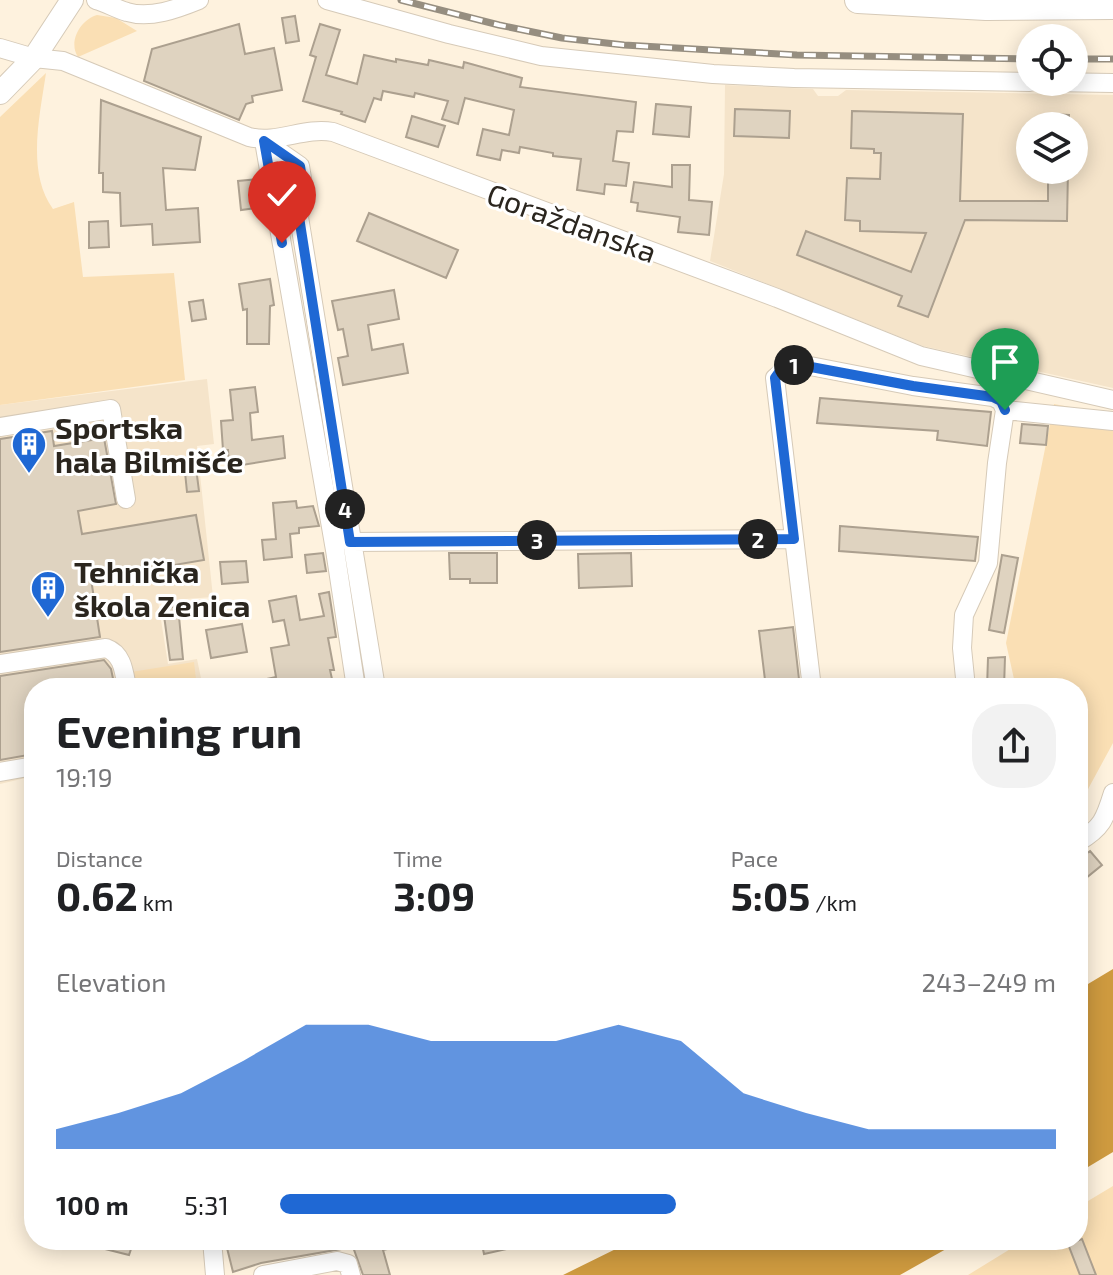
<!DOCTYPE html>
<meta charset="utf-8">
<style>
body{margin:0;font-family:"Exo 2",sans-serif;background:#f2f2f2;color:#202124;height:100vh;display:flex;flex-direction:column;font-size:30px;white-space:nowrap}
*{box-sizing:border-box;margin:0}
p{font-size:26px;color:#757577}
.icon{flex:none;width:44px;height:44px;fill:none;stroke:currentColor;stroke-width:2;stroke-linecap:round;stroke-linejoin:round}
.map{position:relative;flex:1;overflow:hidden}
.drawer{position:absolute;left:24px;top:678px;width:1064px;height:572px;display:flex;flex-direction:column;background:#fff;border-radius:32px;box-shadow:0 4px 20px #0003}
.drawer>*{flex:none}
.fabs{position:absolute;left:1016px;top:24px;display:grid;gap:16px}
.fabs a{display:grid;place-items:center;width:72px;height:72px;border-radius:50%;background:#fff;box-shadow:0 4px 20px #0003;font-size:40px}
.pin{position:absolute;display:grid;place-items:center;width:68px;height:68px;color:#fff;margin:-82px -34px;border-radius:50% 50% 50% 0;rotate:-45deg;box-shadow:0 0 8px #0007}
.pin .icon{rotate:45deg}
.km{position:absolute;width:40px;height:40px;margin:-20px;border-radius:50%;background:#222;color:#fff;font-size:22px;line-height:40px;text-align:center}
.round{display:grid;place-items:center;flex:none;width:84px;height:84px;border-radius:32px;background:#f2f2f2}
.head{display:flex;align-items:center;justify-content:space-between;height:136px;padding:0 32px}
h1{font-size:44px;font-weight:700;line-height:60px}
.figures{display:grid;grid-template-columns:repeat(3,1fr);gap:12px;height:136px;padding:8px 32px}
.figures div{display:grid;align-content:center}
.figures b{font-size:40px;font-weight:700}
.figures small{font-size:22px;font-weight:400}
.figures p{font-size:22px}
.chart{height:224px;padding:16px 32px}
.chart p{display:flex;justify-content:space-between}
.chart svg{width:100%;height:144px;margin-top:8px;fill:#1f68d4;opacity:.7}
ul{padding:0 32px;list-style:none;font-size:26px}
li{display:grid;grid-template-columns:128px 96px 1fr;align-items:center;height:60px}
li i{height:20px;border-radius:10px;background:#1f68d4}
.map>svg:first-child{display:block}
.built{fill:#f5e4ca;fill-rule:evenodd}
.green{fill:#fadfb4}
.water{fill:#ce9a3f}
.building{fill:#dfd3c0;stroke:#aca08f;stroke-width:2}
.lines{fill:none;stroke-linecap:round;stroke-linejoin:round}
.minor-casing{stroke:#d6cab8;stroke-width:20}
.major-casing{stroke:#d6cab8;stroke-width:24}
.highway-casing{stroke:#d6cab8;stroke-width:28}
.minor{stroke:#fff;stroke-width:18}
.major{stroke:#fff;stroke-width:22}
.highway{stroke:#fff;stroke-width:26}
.rail-casing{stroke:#968e80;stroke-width:7}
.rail{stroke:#fff;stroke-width:4;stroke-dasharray:12;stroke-linecap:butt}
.route-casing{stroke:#fff;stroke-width:16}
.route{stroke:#1f68d4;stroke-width:10}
.labels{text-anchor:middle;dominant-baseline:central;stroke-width:6;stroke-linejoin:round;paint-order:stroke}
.street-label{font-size:30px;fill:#2a251e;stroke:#fff}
.poi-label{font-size:30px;font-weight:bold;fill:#2a251e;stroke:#fff;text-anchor:start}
</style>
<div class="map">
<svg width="1113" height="1275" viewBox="0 0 1113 1275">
<rect width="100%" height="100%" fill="#fef2de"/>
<path class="built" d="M725,85L813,89L818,96H838L846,90L1113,95V388L923,346L710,261L724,174ZM1030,126H1074V170H1030Z
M207,379L214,444L197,446L213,597L158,601L168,664L197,659L203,688H34V776L0,784V405Z"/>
<path class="green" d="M97,15L116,18L137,31L78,57C68,42 80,20 97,15Z
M46,73C40,115 26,172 53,209L74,202L83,277L174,273L185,380L0,405V117Z
M1054,404L1113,415V743L1087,791L1078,790V688H1016L1006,643Z
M194,662L197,688H134L131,672Z
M1113,1186V1275H968L1025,1240H1078V1207Z"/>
<path class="water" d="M1113,969V1152L1078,1173V990Z
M634,1240H962L900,1275H563Z"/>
<path class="building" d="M295,16L299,41L286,43L282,18Z
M239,24L245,54L274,48L282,90L252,96L253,102L246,104L239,120L144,81L152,49Z
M320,24L340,30L326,75L357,84L364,55L396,62V59L428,65L429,60L463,68L464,62L522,78L520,87L636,102L633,132L617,131L613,161L629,163L626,186L605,184L604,194L577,190L581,159L553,156V153L520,147L519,153L502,150L500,160L477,155L483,129L509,135L514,110L465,98L458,124L442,119L448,101L415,93L414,97L383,91L381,100L374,98L365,122L341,114L342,112L303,101L316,57L310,55Z
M101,100L201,137L195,170L163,168L166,210L198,208L200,242L153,245L152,224L121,226L120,193L103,192V173H99Z
M656,104L691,107L689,137L653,134Z
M735,109L790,111L789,138L734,136Z
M852,111L963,114L960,201H1048V170H1068L1067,221L965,220L928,317L898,306L902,296L797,255L806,231L911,272L926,233L860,231V221L845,220L847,178L880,179L881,153H874V149L851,148Z
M1050,114L1069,115V126H1049Z
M412,116L445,126L438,147L406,137Z
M672,165H690L689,200L712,202L709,235L678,232L680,217L637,211L638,203L631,202L634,182L672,187Z
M258,179L263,207L241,210L238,181Z
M369,213L458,250L446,278L357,241Z
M108,221L109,247L89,248V222Z
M270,279L274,305L270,306L269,344H247V309L243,310L239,284Z
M394,290L399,319L368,325L372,350L403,344L408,373L343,385L338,358L348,356L343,329L338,330L332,301Z
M203,300L206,319L192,321L189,302Z
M255,387L258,412L250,413L252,440L283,436L285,458L229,467L228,450H223L221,421L233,420L230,390Z
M820,398L991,412L987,446L937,440L938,431L817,423Z
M1022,424L1048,426L1046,445L1020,443Z
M52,431L54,446L104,438L116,504L78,511L82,534L196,515L204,560L91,579L100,637L0,652V439Z
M195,460L199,491L187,492L184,462Z
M296,501L297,508L313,506L319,526L299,528V533L290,534L292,557L264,560L262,540L276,539L273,503Z
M840,526L978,537L975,561L839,551Z
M323,553L326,571L307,573L305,555Z
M449,553H497V583H470V579H450Z
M631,553L632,586L579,588L578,554Z
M1002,555L1018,558L1004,633L989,630Z
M246,561L248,582L222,584L220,562Z
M329,592L336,637L328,638L334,670H330L334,688H250L249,683L276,677L271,648L289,645L284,620L273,622L269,601L296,596L300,620L324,616L319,594Z
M178,606L183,659L170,660L163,608Z
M242,624L247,652L211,658L206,630Z
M793,627L800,688H766L759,631Z
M1005,657L1004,688H987L988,658Z
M104,660L111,669L115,688H34V754L0,760V676Z
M1090,851L1102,865L1086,878L1078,869V860Z
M1082,1239L1096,1275H1080L1068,1244Z
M85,1240H134L129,1255L85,1244Z
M244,1240H404V1245L383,1250L390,1275H363L353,1247L261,1263L233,1272L226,1244Z
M481,1240H524V1245L484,1254Z"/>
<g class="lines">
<g class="minor-casing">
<path id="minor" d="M96,0C107,3 116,9 127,12C150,19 177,9 199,0
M327,0L449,34L541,56L713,74L794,78L1030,82
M0,48L34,58L63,61L249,137C278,144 303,127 333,132L777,298L921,356L1113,400
M1050,82L1113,83
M264,141L300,166L304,191L299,217L376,688
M264,141L335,550L356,688
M0,427L111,409L126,499
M350,542L794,539
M0,664L106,648C123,654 124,672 127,688
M812,688L775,378L788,367L805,365L913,386L993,397L1001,401L1005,410
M966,688L962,648L964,615L988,563L997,463L1005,410L1113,421
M0,772L34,766
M1078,842C1102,828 1105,819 1113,793
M212,1240L215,1275
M263,1275L337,1261L348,1264L351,1275"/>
</g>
<g class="major-casing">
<path id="major" d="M0,93L34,58L72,0"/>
</g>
<g class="highway-casing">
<path id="highway" d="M858,0L986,7L1113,6"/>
</g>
<use href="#minor" class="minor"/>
<use href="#major" class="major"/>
<use href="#highway" class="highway"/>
<g class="rail-casing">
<path id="rail" d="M401,0L499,25L562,38L624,45L797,55L1030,59
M1074,59H1113"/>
</g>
<use href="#rail" class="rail"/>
</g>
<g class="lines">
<g class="route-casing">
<path id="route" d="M282,243L264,141L300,166L304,191L299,217L350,542L794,539L775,378L780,371L795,364L913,386L993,397L1001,401L1005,410"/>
</g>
<use href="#route" class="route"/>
</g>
<defs>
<g id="building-pin" transform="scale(1.8)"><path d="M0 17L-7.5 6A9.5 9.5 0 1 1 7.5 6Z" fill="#1f68d4" stroke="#fff"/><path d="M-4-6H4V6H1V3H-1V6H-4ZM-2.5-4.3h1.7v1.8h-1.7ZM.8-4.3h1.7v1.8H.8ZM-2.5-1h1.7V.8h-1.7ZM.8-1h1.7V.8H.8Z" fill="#fff"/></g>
</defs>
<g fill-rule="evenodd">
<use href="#building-pin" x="29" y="444"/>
<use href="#building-pin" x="48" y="588"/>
</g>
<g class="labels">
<g class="street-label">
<text transform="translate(572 222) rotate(20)">Goraždanska</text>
</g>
<g class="poi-label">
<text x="55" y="427">Sportska<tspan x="55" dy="34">hala Bilmišće</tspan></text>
<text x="74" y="571">Tehnička<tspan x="74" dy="34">škola Zenica</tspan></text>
</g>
</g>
</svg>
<div class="fabs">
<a><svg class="icon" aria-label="locate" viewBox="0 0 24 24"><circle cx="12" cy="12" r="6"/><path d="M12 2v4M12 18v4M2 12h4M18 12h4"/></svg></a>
<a><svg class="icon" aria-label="layers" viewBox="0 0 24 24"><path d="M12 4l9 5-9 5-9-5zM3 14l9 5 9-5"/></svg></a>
</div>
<div class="pin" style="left:1005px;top:410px;background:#1e9e55"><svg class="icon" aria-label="arrive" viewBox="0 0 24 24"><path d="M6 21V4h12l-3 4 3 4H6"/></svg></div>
<div class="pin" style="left:282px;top:243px;background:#d93025"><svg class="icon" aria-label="check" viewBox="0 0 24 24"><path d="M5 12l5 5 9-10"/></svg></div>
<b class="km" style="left:794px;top:365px">1</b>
<b class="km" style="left:758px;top:539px">2</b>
<b class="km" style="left:537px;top:540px">3</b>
<b class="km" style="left:345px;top:509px">4</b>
<section class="drawer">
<div class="head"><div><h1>Evening run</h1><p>19:19</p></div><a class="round"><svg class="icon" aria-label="share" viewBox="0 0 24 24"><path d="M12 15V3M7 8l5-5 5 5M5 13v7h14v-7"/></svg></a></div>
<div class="figures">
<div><p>Distance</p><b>0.62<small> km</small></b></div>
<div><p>Time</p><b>3:09</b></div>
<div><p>Pace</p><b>5:05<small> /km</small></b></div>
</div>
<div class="chart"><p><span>Elevation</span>243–249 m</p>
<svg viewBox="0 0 160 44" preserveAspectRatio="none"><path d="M0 44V38L10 33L20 27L30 17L40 6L50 6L60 11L70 11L80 11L90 6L100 11L110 27L120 33L130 38L140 38L150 38L160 38V44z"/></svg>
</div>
<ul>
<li><b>100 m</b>5:31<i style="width:51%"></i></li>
</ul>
</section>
</div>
